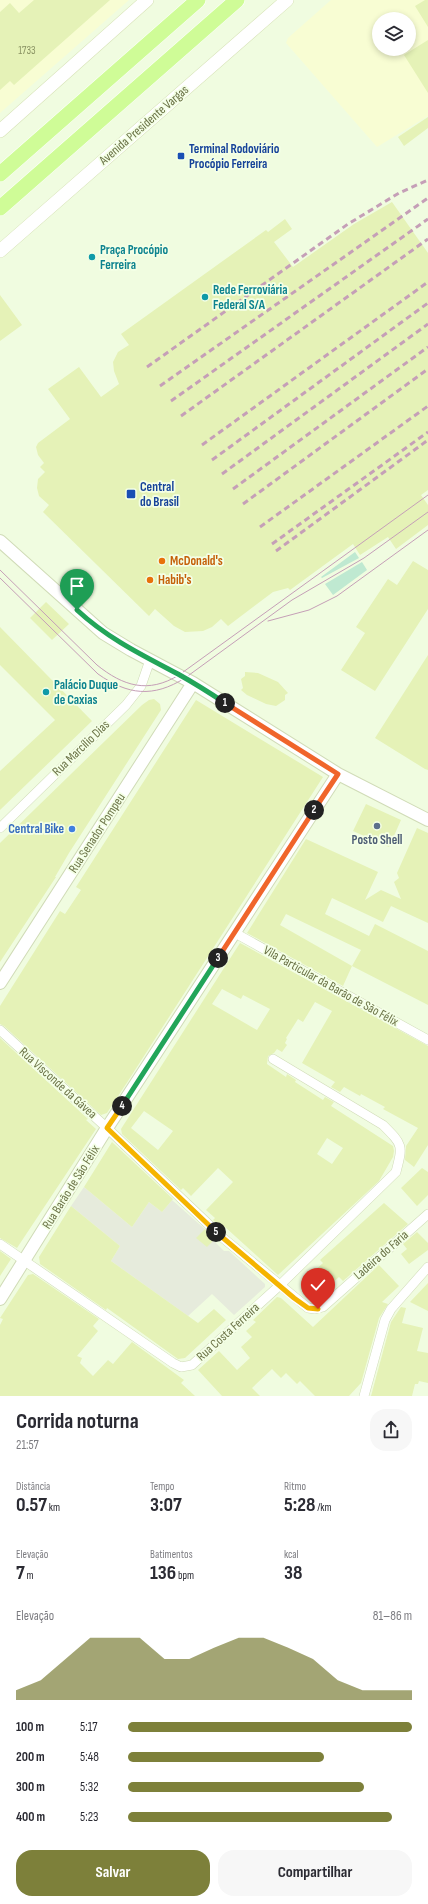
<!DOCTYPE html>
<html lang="pt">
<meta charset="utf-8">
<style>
body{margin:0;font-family:"Sofia Sans Condensed",sans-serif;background:#f7f7f7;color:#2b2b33;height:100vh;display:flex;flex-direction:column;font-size:15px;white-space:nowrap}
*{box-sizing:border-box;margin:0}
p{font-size:13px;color:#7c7c81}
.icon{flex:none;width:22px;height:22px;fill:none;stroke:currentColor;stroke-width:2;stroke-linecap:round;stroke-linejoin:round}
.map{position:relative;height:1396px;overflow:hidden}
.panel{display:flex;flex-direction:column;background:#fff;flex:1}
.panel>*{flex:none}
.buttons{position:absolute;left:372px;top:12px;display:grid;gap:8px}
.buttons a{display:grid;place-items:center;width:44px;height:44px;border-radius:50%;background:#fff;box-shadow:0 2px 6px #0003;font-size:20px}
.pin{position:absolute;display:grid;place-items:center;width:34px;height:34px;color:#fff;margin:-41px -17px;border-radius:50% 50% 50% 0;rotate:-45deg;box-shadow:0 0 4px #0007}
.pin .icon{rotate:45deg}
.km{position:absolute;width:20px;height:20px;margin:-10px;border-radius:50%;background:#222;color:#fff;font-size:11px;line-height:20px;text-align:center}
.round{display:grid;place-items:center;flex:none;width:42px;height:42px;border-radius:16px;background:#f7f7f7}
.headline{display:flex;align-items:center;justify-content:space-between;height:68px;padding:0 16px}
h1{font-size:22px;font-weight:700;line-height:30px}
.stats{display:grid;grid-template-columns:repeat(3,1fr);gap:6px;height:68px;padding:4px 16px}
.stats div{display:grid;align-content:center}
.stats b{font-size:20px;font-weight:700}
.stats small{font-size:11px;font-weight:400}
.stats p{font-size:11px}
.chart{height:112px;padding:8px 16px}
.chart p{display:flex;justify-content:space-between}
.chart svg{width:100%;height:72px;margin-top:4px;fill:#7d803a;opacity:.7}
.button{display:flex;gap:8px;margin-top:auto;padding:8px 16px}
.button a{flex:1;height:46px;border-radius:16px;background:#7d803a;color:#fff;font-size:16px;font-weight:700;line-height:46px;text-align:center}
.button a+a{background:#f7f7f7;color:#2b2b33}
ul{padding:0 16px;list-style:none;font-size:13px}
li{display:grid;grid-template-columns:64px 48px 1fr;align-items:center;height:30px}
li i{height:10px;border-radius:5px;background:#7d803a}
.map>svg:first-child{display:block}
.commercial{fill:#f8fdd3;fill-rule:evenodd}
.industrial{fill:#e6ebdc}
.green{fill:#bfe9d1}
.building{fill:#e5f2b7;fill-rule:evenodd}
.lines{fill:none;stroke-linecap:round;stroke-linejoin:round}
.minor-casing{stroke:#d0dbb7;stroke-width:10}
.tertiary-casing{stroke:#d0dbb7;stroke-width:14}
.secondary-casing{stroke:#d7e2b7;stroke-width:14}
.primary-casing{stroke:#fff;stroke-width:16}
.minor{stroke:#fff;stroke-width:9}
.tertiary{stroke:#fff;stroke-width:12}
.secondary{stroke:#fff;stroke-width:13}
.primary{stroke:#cffc97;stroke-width:15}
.tram{stroke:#c59fb7;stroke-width:1}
.rail{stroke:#c59fb7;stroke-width:3;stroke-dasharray:6 4;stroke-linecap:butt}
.split-1-casing{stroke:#fff;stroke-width:8}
.split-2-casing{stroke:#fff;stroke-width:8}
.split-3-casing{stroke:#fff;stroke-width:8}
.split-4-casing{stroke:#fff;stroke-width:8}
.split-5-casing{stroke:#fff;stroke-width:8}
.split-6-casing{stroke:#fff;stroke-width:8}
.split-1{stroke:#22a559;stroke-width:5}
.split-2{stroke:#f0652b;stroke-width:5}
.split-3{stroke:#f0652b;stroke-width:5}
.split-4{stroke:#22a559;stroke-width:5}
.split-5{stroke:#f5b400;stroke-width:5}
.split-6{stroke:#f5b400;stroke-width:5}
.transit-dot{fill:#1a4fb4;stroke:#f4ffe6;stroke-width:1.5}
.culture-dot{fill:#0f9aa8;stroke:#f4ffe6;stroke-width:1.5}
.food-dot{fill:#e8710a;stroke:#f4ffe6;stroke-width:1.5}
.service-dot{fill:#5c6f8a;stroke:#f4ffe6;stroke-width:1.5}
.shop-dot{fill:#3f7fe0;stroke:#f4ffe6;stroke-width:1.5}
.labels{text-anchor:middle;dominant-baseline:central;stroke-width:3.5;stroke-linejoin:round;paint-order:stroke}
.number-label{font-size:11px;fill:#8a9363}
.street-label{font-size:13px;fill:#6b7347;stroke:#f4ffe6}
.transit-label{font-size:13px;font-weight:bold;fill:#164399;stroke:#f4ffe6;text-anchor:start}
.culture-label{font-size:13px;font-weight:bold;fill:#0d838f;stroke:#f4ffe6;text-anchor:start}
.food-label{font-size:13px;font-weight:bold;fill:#c56008;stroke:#f4ffe6;text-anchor:start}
.shop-label{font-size:13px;font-weight:bold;fill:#366cbe;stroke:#f4ffe6;text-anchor:end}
.service-label{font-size:13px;font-weight:bold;fill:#4e5e75;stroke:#f4ffe6}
</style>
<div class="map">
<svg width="428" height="1396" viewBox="0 0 428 1396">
<rect width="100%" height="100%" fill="#f0fce0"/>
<path class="commercial" d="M0,0H129L0,113Z
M331,0H428V116L377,147L286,43L288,38ZM379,19H409V49H379Z"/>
<path class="industrial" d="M84,1187L132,1227L149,1202L162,1212L172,1200L215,1238L216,1243L224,1251H229L265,1284V1287L234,1315L212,1294L188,1316L111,1261L120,1246L71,1206Z"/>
<path class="green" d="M355,552L359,558L322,578L321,577Z
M362,562L367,570L333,595L325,584Z"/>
<path class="building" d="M34,0H110L14,85L10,81L0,90V12L10,3L19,13Z
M425,0H428V27L415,6Z
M428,40V93L404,55Z
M428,117V128L404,146L398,137Z
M392,202L428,253V490L421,495L428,505V525L396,549L388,537L360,555L353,544L290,590L288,588L273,592L228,626L221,619L212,627L203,631L185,632L174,626L155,609L149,616L43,512L49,505L39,496L37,488L38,479L45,472L40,467L44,463L38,455L36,447L38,443L70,419L48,389L79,367L101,397L119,384L114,371L113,362L118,352L129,345L121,334L266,230L268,232L285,219L292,229L274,242L293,267L354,224Z
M0,295L22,325L0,341Z
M413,561L428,570V609L375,691L341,670L365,633L356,627L388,579L397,585Z
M46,602L69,624L52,640L30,618Z
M0,627L92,721L0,810V771L55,720L0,665Z
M428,655V770L425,769L375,738Z
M245,672L258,673L278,682L288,693L285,695V700L276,706L266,704L247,695L241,690L243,688L241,679L245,676Z
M154,699L160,704L161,710L69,853L55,877H56L0,962V843L142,705L149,700Z
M196,700L323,777L128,1081L107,1113L101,1115L4,1026L0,1024V1006L60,911L65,914L81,890L76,887Z
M366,804L401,820L389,847L353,831Z
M417,828L428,833V923L391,906L383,922L332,898L325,914L369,936L375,924L428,951V1005L352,966L343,986L247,933L306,839L378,872L365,900L381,890L401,899L394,882L399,878L397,873ZM286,914L361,950L352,966L280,925Z
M240,943L428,1046V1145L414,1167L405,1160L406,1146L418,1128L383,1109L385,1107L361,1094L360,1096L344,1087L340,1092L331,1087L335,1082L302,1063L332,1011L315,1002L303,1022L298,1019L286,1038L287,1039L285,1043L287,1045L282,1052L277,1049L274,1053L268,1056L267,1064L286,1077L287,1074L296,1080L295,1082L323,1100L325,1097L334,1102L331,1106L393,1146L394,1151L393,1157L379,1181L278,1275L225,1227L223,1230L213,1220L215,1218L206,1210L233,1182L218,1168L191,1196L183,1188L181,1190L122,1134L121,1129ZM222,989L241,999L243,995L270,1009L257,1030L212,1004ZM144,1111L173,1131L158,1150L131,1128ZM327,1138L343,1148L332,1164L317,1154Z
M0,1038L88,1119L86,1120L96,1129L17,1248L0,1238Z
M112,1142L173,1199L162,1212L149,1202L132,1227L84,1187Z
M422,1168L428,1172V1195L417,1206L401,1188Z
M384,1203L408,1224L343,1281L339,1277L316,1297L310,1298L301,1289V1283L323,1263L320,1260Z
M71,1206L120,1246L111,1261L198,1323L214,1309L226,1320L185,1358L178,1359L107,1308L106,1310L40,1264L39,1257Z
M205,1229L215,1239L207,1247L196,1238Z
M417,1232L428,1243V1250L409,1264L401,1254L407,1249L403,1244Z
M0,1251L11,1259L0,1276Z
M379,1265L399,1286L382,1302L388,1304L379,1318L361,1383L349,1396H315L300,1381L297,1384L286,1373L281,1378L272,1369L252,1388L260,1396H222L198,1370L219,1351L237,1370L250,1358L241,1347L252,1337L246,1331L256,1322L253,1320L277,1297L281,1298L313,1327Z
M33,1274L99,1319L93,1326L98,1331L77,1356L82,1358L80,1363L93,1376L108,1360L113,1364L132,1342L184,1380L181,1383L195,1396H0V1325L3,1319L0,1318L28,1275Z
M428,1283V1311L410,1302Z
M401,1307L406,1308L402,1323L423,1328L417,1351L428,1353V1383L419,1381L418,1384H415L412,1396H371L391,1322Z"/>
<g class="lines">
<g class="minor-casing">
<path id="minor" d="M0,828L126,705L141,686L150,660
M235,933L428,1040
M0,1030L107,1128L223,1238L308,1308L315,1309L323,1307L428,1214
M0,1244L173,1363L181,1367L192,1365L279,1286L396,1172C403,1145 403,1145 383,1125L273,1059
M364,1396L385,1320L391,1309L428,1267"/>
</g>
<g class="tertiary-casing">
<path id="tertiary" d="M0,541L103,633L131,650L193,683L338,774L428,820
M0,983L193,683
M0,1299L107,1128L338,774"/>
</g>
<g class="secondary-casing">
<path id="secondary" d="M0,131L147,0
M0,251L287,0"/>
</g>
<g class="primary-casing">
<path id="primary" d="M0,174L198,0
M0,208L237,0"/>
</g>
<use href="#minor" class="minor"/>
<use href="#tertiary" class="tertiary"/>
<use href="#secondary" class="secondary"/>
<use href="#primary" class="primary"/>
<path class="tram" d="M0,570L97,665C123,686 148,694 179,675L428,495
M0,578L98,674C128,695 153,698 185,678L292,600L364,558L428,512
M268,621L309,610L337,596L428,530"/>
<path class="rail" d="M147,367L348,224L399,193L428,180
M160,386L428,198
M171,401L428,219
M181,416L428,239
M202,445L428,282
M212,460L428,303
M222,474L428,324
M233,489L428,347
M243,504L428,369
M260,527L428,406
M272,544L428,432
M276,551L428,440"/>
</g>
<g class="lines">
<g class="split-1-casing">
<path id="split-1" d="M77,610C107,638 142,655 178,674C194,683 210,693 225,703"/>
</g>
<g class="split-2-casing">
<path id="split-2" d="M225,703L338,774L314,810"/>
</g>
<g class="split-3-casing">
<path id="split-3" d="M218,958L314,810"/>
</g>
<g class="split-4-casing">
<path id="split-4" d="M122,1106L218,958"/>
</g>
<g class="split-5-casing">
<path id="split-5" d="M122,1106L107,1128L216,1232"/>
</g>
<g class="split-6-casing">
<path id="split-6" d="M216,1232L294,1298L308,1308L318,1309"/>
</g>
<use href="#split-1" class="split-1"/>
<use href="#split-2" class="split-2"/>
<use href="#split-3" class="split-3"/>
<use href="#split-4" class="split-4"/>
<use href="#split-5" class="split-5"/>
<use href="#split-6" class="split-6"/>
</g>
<g class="transit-dot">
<rect x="177" y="152" width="8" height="8" rx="2"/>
<rect x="126" y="489" width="10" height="10" rx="2"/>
</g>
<g class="culture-dot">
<circle cx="92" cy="257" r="4"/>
<circle cx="205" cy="297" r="4"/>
<circle cx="46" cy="692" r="4"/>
</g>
<g class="food-dot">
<circle cx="162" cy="561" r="4"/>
<circle cx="150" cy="580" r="4"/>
</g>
<circle class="service-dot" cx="377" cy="826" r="4"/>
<circle class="shop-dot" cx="72" cy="829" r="4"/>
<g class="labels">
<g class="number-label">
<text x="27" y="50">1733</text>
</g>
<g class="street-label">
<text transform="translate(144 125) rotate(-41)">Avenida Presidente Vargas</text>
<text transform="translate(81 748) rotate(-44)">Rua Marcílio Dias</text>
<text transform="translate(97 833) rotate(-57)">Rua Senador Pompeu</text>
<text transform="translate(331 986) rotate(29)">Vila Particular da Barão de São Félix</text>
<text transform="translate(58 1083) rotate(42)">Rua Visconde da Gávea</text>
<text transform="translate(71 1187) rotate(-58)">Rua Barão de São Félix</text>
<text transform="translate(381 1255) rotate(-41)">Ladeira do Faria</text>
<text transform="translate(228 1332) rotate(-42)">Rua Costa Ferreira</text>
</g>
<g class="transit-label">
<text x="189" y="149">Terminal Rodoviário<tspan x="189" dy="15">Procópio Ferreira</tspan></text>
<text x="140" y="487">Central<tspan x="140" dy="15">do Brasil</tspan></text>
</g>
<g class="culture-label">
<text x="100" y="250">Praça Procópio<tspan x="100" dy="15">Ferreira</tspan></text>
<text x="213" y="290">Rede Ferroviária<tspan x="213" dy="15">Federal S/A</tspan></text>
<text x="54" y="685">Palácio Duque<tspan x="54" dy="15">de Caxias</tspan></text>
</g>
<g class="food-label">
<text x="170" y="561">McDonald's</text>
<text x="158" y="580">Habib's</text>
</g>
<g class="shop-label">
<text x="64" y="829">Central Bike</text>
</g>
<g class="service-label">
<text x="377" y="840">Posto Shell</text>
</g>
</g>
</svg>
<div class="buttons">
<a><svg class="icon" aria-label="layers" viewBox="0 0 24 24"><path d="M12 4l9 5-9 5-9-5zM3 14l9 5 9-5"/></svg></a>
</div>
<div class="pin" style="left:77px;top:610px;background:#1e9e55"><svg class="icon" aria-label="arrive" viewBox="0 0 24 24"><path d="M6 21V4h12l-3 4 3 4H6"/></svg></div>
<div class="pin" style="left:318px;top:1309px;background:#d93025"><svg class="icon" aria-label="check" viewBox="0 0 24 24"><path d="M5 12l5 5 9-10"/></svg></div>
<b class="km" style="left:225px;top:703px">1</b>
<b class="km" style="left:314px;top:810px">2</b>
<b class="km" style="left:218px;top:958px">3</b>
<b class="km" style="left:122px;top:1106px">4</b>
<b class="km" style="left:216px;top:1232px">5</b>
</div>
<section class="panel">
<div class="headline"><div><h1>Corrida noturna</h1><p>21:57</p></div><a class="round"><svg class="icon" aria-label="share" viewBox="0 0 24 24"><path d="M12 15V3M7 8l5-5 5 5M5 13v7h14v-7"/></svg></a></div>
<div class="stats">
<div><p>Distância</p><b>0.57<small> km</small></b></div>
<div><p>Tempo</p><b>3:07</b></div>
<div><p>Ritmo</p><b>5:28<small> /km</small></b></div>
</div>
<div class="stats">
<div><p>Elevação</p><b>7<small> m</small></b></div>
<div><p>Batimentos</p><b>136<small> bpm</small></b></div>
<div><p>kcal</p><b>38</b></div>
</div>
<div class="chart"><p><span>Elevação</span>81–86 m</p>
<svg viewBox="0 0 160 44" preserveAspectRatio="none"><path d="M0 44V38L10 32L20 19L30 6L40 6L50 6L60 19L70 19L80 12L90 6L100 6L110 12L120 19L130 32L140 38L150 38L160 38V44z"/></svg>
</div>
<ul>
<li><b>100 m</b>5:17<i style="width:100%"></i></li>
<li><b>200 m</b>5:48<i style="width:69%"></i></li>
<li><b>300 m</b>5:32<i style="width:83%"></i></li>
<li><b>400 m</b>5:23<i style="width:93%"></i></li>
</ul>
<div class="button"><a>Salvar</a><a>Compartilhar</a></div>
</section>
